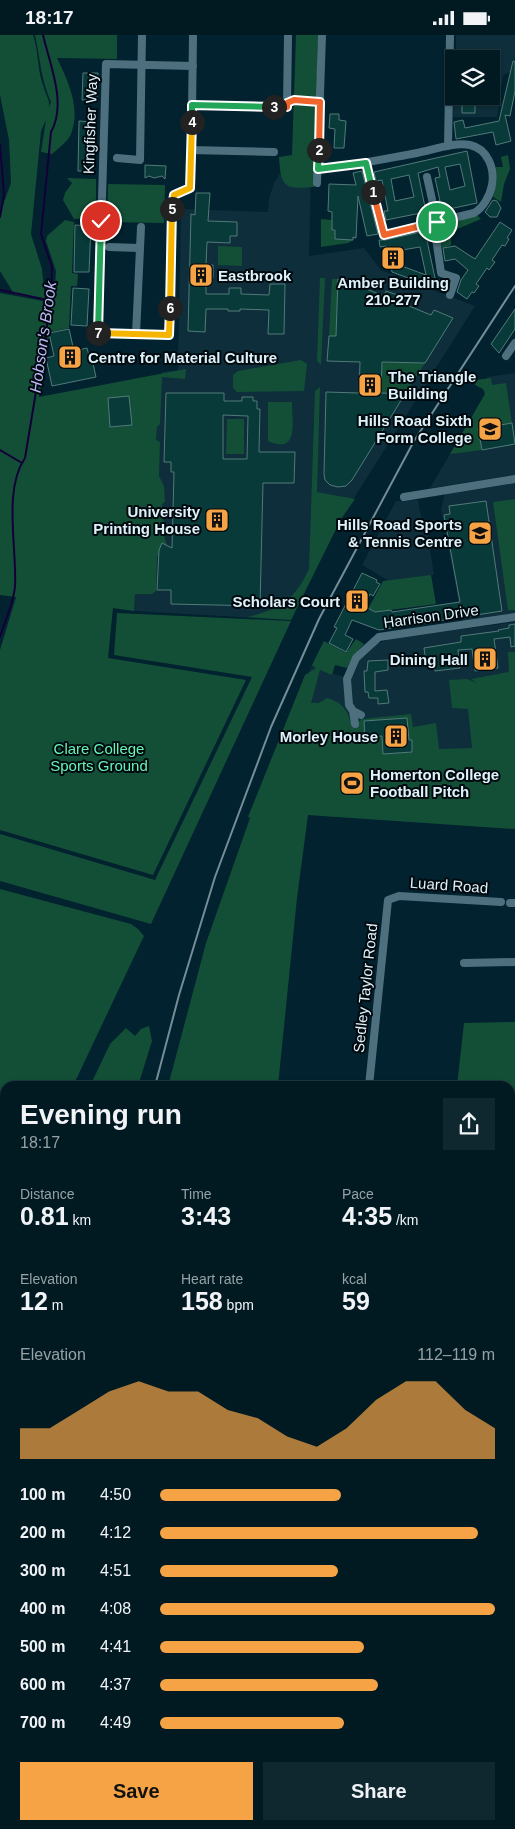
<!DOCTYPE html>
<meta charset="utf-8">
<style>
body{margin:0;font-family:Arial,sans-serif;background:#0f272f;color:#f1f3f6;height:100vh;display:flex;flex-direction:column;font-size:19px;white-space:nowrap}
*{box-sizing:border-box;margin:0}
p{font-size:16px;color:#96a1a5}
.icon{flex:none;width:28px;height:28px;fill:none;stroke:currentColor;stroke-width:2;stroke-linecap:round;stroke-linejoin:round}
.map{position:relative;flex:1;overflow:hidden}
.drawer{position:absolute;left:0px;top:1046px;width:515px;height:749px;display:flex;flex-direction:column;background:#011a22;border-radius:15px 15px 0 0;box-shadow:0 1px 4px #0004,0 0 0 1px #233840}
.drawer>*{flex:none}
.fabs{position:absolute;left:445px;top:15px;display:grid;gap:10px}
.fabs a{display:grid;place-items:center;width:55px;height:55px;border-radius:0px;background:#011a22;box-shadow:0 1px 4px #0004,0 0 0 1px #233840;font-size:25px}
.pin{position:absolute;display:grid;place-items:center;width:42px;height:42px;color:#fff;margin:-21px;border:2px solid #fff;border-radius:50%;box-shadow:0 1px 5px #0007}
.km{position:absolute;width:25px;height:25px;margin:-12px;border-radius:50%;background:#222;color:#fff;font-size:14px;line-height:25px;text-align:center}
.round{display:grid;place-items:center;flex:none;width:52px;height:52px;border-radius:0px;background:#0f272f}
.headline{display:flex;align-items:center;justify-content:space-between;height:85px;padding:0 20px}
h1{font-size:28px;font-weight:600;line-height:38px}
.figures{display:grid;grid-template-columns:repeat(3,1fr);gap:8px;height:85px;padding:5px 20px}
.figures div{display:grid;align-content:center}
.figures b{font-size:25px;font-weight:600}
.figures small{font-size:14px;font-weight:400}
.figures p{font-size:14px}
.chart{height:140px;padding:10px 20px}
.chart p{display:flex;justify-content:space-between}
.chart svg{width:100%;height:90px;margin-top:5px;fill:#f5a345;opacity:.7}
.cta{display:flex;gap:10px;margin-top:auto;padding:10px 20px}
.cta a{flex:1;height:58px;border-radius:0px;background:#f5a345;color:#111;font-size:20px;font-weight:600;line-height:58px;text-align:center}
.cta a+a{background:#0f272f;color:#f1f3f6}
ul{padding:0 20px;list-style:none;font-size:16px}
li{display:grid;grid-template-columns:80px 60px 1fr;align-items:center;height:38px}
li i{height:12px;border-radius:6px;background:#f5a345}
.status{display:flex;justify-content:space-between;align-items:center;height:35px;padding:0 25px;background:#011a22;direction:ltr}
.status svg{height:14px;fill:currentColor}
.map>svg:first-child{display:block}
.built{fill:#0d2e3a}
.green{fill:#134f37}
.lines{fill:none;stroke-linecap:round;stroke-linejoin:round}
.stream{stroke:#140038;stroke-width:2}
.building{fill:#093a3a;stroke:#527a79;fill-rule:evenodd}
.minor{stroke:#4e707e;stroke-width:8}
.primary{stroke:#6589b1;stroke-width:12}
.rail{stroke:#748d97;stroke-width:2}
.split-1-casing{stroke:#fff;stroke-width:10}
.split-2-casing{stroke:#fff;stroke-width:10}
.split-3-casing{stroke:#fff;stroke-width:10}
.split-4-casing{stroke:#fff;stroke-width:10}
.split-5-casing{stroke:#fff;stroke-width:10}
.split-6-casing{stroke:#fff;stroke-width:10}
.split-7-casing{stroke:#fff;stroke-width:10}
.split-8-casing{stroke:#fff;stroke-width:10}
.split-1{stroke:#f0652b;stroke-width:6}
.split-2{stroke:#22a559;stroke-width:6}
.split-3{stroke:#f0652b;stroke-width:6}
.split-4{stroke:#22a559;stroke-width:6}
.split-5{stroke:#f5b400;stroke-width:6}
.split-6{stroke:#f5b400;stroke-width:6}
.split-7{stroke:#f5b400;stroke-width:6}
.split-8{stroke:#22a559;stroke-width:6}
.labels{text-anchor:middle;dominant-baseline:central;stroke-width:4;stroke-linejoin:round;paint-order:stroke}
.street-label{font-size:15px;fill:#dff1f9;stroke:#010a0f}
.poi-label{font-size:15px;font-weight:bold;fill:#dff1f9;stroke:#010a0f;text-anchor:end}
.park-label{font-size:15px;fill:#65f5b7;stroke:#010a0f}
.water-label{font-size:16px;font-style:italic;fill:#c0b8fa;stroke:#010a0f}
</style>
<div class="status"><b>18:17</b><svg viewBox="0 0 49 12"><path d="M0 12V9h3v3zM5 12V6h3v6zM10 12V3h3v9zM15 12V0h3v12zM26 1h20v11H26zM47 4h2v5h-2z"/></svg></div>
<div class="map">
<svg width="515" height="1794" viewBox="0 0 515 1794">
<rect width="100%" height="100%" fill="#01222e"/>
<path class="built" d="M456,0H515V35L503,40L497,82H453L454,61H491V24H456Z
M311,136L309,221L364,213L381,235L475,271L341,484L291,585L134,576L16,560L162,337L178,335L181,174L268,177L269,163L275,146L281,137Z
M515,338V440L430,453L485,359L487,342Z
M515,444V582L463,590L441,474L446,455Z
M418,465L422,485L426,489L434,540L389,546L362,530L396,466Z
M515,587V794L308,780L253,773L312,630L325,637L350,643L354,630L367,615L376,609L390,604Z
M510,1464L515,1466V1794H65L66,1790H510Z"/>
<path class="green" d="M0,0H33C39,17 37,36 44,53C46,60 50,65 49,72L51,67C41,45 40,23 35,0H117V24L57,23C68,46 81,73 71,99C68,106 58,114 52,119L41,117L46,85L41,96L31,199L42,234L45,265L14,259L0,236V178L11,148L9,105L0,60Z
M296,0H318L314,152C283,155 281,151 279,122L292,120Z
M508,120L510,134L504,149L501,167L493,162L497,145L496,132H503L501,122Z
M67,143L96,144V183L74,184L63,165L65,158L72,148Z
M108,149L165,150L164,188L107,187Z
M476,179L481,184L455,195L451,199V210L442,213C436,185 456,185 476,179Z
M321,184L332,185V195L353,205L348,208L321,212Z
M65,185L74,187L72,238L78,239L77,251H71L69,293L50,297L39,362L186,334L185,344L162,342L160,389L157,392L156,405L160,407L159,441L164,451L165,467L162,469V483C167,490 162,497 165,504C167,511 169,513 169,521H157L156,556L152,559H135L134,576L113,573L108,623L246,645L153,840L0,795V615L16,562L0,560V258L54,268L56,236L46,206L47,201Z
M218,211L242,212V231L218,230Z
M320,243H325L321,330L317,326Z
M332,244H338L336,301H329Z
M301,325L307,329L304,356L237,357L233,353V340L238,336Z
M382,327L425,328L405,359L381,358Z
M491,343L492,350L506,348L512,388L478,394L482,415L450,419L485,359L483,354L475,350L476,345Z
M320,352L317,457L355,464L341,484L291,585L247,582C280,574 294,566 309,534L315,356Z
M268,367H292C292,387 299,420 268,406Z
M227,384H244V419H226Z
M515,464V575H508L493,467Z
M431,540L436,569L375,577L368,574L383,546Z
M117,578L291,586L151,889L0,846V799L155,845L252,642L114,620Z
M356,604L364,609L352,623L347,633L335,630L332,640L320,635L311,668H319L327,663C343,667 349,677 352,693H357V688L362,684L411,679L413,692L436,688L439,714L472,713L468,674L452,673L449,645L467,644L477,648L471,644L509,637L508,617H515V794L308,780L297,863L278,1051H168L206,908L250,783L248,782L305,640L316,633L312,630L324,606L346,618Z
M0,854L131,889L138,894L144,901L73,1051H5V1174L0,1172Z
M515,987V1238L510,1239V1051H457L464,988Z
M149,991L152,1006L138,1051H90L110,1009L126,993L135,1001L141,994Z
M5,1257V1550L0,1549V1266Z
M0,1553L5,1554V1790H41L40,1794H0Z"/>
<g class="lines">
<path class="stream" d="M0,109L4,160L0,182
M0,255L43,264
M0,415L22,428
M0,602C5,586 14,567 15,551C17,512 3,455 25,423L51,266L52,232L41,199L51,97C67,69 50,30 43,0"/>
</g>
<path class="building" d="M513,26L515,27V56L510,81L505,80L511,106L496,110L493,97L456,104L454,87L463,85L465,93L499,86Z
M83,38H98L97,65H82Z
M462,61H475V78H462Z
M330,79H339V85L346,86L344,113H334L335,94L329,93Z
M79,86L93,87L92,136H78Z
M467,116L477,168L440,176L438,166H440L435,143L440,142L438,132L418,138L426,177L386,185L384,176H388L382,145L376,146L374,137ZM460,129L465,151L450,155L445,132ZM409,140L414,162L395,166L391,144Z
M145,130L166,131L165,144L162,141L154,143L149,141L145,143Z
M362,136L378,199L367,201L358,161L356,203L353,202V205L335,204V195H332V177L328,176L329,149L356,150L353,138Z
M196,158H210L208,186L237,187V201H230V208L207,207L206,230H213V243H206V259H229V253H241V259L269,260L270,249H285L284,299H268L269,275L240,274V276H228V274H206L205,297L188,296L191,179L195,180Z
M493,165L497,166L501,173L497,182H490L485,177Z
M500,187L512,195L507,203L509,204L505,211L502,210L492,225L495,227L489,235L487,233L476,249L479,251L474,258L472,257L467,264L457,257L461,245L468,235L455,224L445,226L443,213L455,211L475,224Z
M75,190L91,191L89,237H74Z
M425,196L435,243L448,248L443,256L392,237L386,211L380,212L379,205H385ZM420,212L426,240L399,230L396,216Z
M338,244L356,245V250L384,261L386,256L406,263L404,269L431,280L434,275L453,283L425,328L382,327L381,358L405,359L352,445L346,451L338,452L330,450L325,445L324,439L326,357L359,358L360,327L327,326L329,301H336Z
M73,253L89,254L87,291L71,290Z
M515,274V294L499,318L491,309Z
M69,294L74,316L87,313L90,324H92L96,342L52,351L46,323L54,321L49,298Z
M166,358H224V366H242V362H253V366H257V374H260L259,417H295L294,448H263L260,571L171,569V555H157L159,515L162,508L172,513L174,437H171V427H164ZM223,380L248,381L247,424H223Z
M129,361L132,390L110,392L108,363Z
M512,388L515,409L482,415L478,394Z
M486,466L502,576L379,595L352,585L345,600L353,604L346,617L329,608L337,593L334,592L362,538L377,545L376,547L380,549L373,561L370,559L364,571L375,577L391,575L392,577L460,567L444,480L450,479L449,471Z
M515,589V611L511,612L510,602L494,604L498,633L475,636L472,614L458,615L460,633L435,636L433,626L426,627L424,613L461,607V601L499,596L498,595L509,593V590Z
M388,625V635L375,637V656L387,655L389,668L378,669V663H369L368,657H365L364,636H367L368,626Z
M407,683L409,705H412V717L383,719L382,701L365,702L364,686Z
M515,1252V1300L510,1299V1253Z
M510,1587L515,1589V1639L510,1637Z
M510,1705L515,1706V1751L510,1752Z"/>
<g class="lines">
<path class="minor" d="M193,31L106,29L98,298L169,300L172,167L174,160L191,153L193,0
M287,68L294,65L320,67
M192,70L287,72L288,0
M448,111L450,0
M191,115L274,117
M117,123L140,125L142,0
M318,134C352,131 384,124 417,118C433,115 453,107 470,110C488,114 495,134 492,150C490,161 483,173 474,178L384,200L366,128
M427,142L437,187L435,196L441,238L456,243L450,260
M317,148L322,0
M109,212L139,213
M136,299L141,192
M506,321L515,308
M404,462L515,444
M353,676L355,689
M361,680L353,676L349,670L347,644L356,623L379,602L515,582
M510,868H515
M464,928L515,927
M369,1051L388,865L399,861L501,867
M220,1794L223,1790"/>
<path class="primary" d="M0,1198L5,1200
M510,1351L515,1353"/>
<path class="rail" d="M155,1051L179,960L215,842L271,692L319,584L414,406L515,251
M45,1794V1790
M60,1794V1790"/>
</g>
<g class="lines">
<g class="split-1-casing">
<path id="split-1" d="M373,157L384,200L437,187"/>
</g>
<g class="split-2-casing">
<path id="split-2" d="M319,115L318,134L366,128L373,157"/>
</g>
<g class="split-3-casing">
<path id="split-3" d="M274,72H287V68L294,65L320,67L319,115"/>
</g>
<g class="split-4-casing">
<path id="split-4" d="M192,87V70L274,72"/>
</g>
<g class="split-5-casing">
<path id="split-5" d="M172,174L174,160L190,153L192,87"/>
</g>
<g class="split-6-casing">
<path id="split-6" d="M170,273L172,174"/>
</g>
<g class="split-7-casing">
<path id="split-7" d="M98,298L169,300L170,273"/>
</g>
<g class="split-8-casing">
<path id="split-8" d="M98,298L101,186"/>
</g>
<use href="#split-1" class="split-1"/>
<use href="#split-2" class="split-2"/>
<use href="#split-3" class="split-3"/>
<use href="#split-4" class="split-4"/>
<use href="#split-5" class="split-5"/>
<use href="#split-6" class="split-6"/>
<use href="#split-7" class="split-7"/>
<use href="#split-8" class="split-8"/>
</g>
<defs>
<g id="building-square" transform="scale(1.25)"><rect x="-9" y="-9" width="18" height="18" rx="4" fill="#f5a345" stroke="#010a0f"/><path d="M-4-6H4V6H1V3H-1V6H-4ZM-2.5-4.3h1.7v1.8h-1.7ZM.8-4.3h1.7v1.8H.8ZM-2.5-1h1.7V.8h-1.7ZM.8-1h1.7V.8H.8Z" fill="#111"/></g>
<g id="university-square" transform="scale(1.25)"><rect x="-9" y="-9" width="18" height="18" rx="4" fill="#f5a345" stroke="#010a0f"/><path d="M0-5L7-2L0 1L-7-2ZM-4 1L0 2.5L4 1V4Q0 6-4 4Z" fill="#111"/></g>
<g id="stadium-square" transform="scale(1.25)"><rect x="-9" y="-9" width="18" height="18" rx="4" fill="#f5a345" stroke="#010a0f"/><path d="M0-5a6.5 5 0 1 0 0 10a6.5 5 0 1 0 0-10ZM-3.5-1.8h7v3.6h-7Z" fill="#111"/></g>
</defs>
<g fill-rule="evenodd">
<use href="#building-square" x="393" y="223"/>
<use href="#building-square" x="201" y="240"/>
<use href="#building-square" x="70" y="322"/>
<use href="#building-square" x="370" y="350"/>
<use href="#university-square" x="490" y="394"/>
<use href="#building-square" x="217" y="485"/>
<use href="#university-square" x="480" y="498"/>
<use href="#building-square" x="357" y="566"/>
<use href="#building-square" x="485" y="624"/>
<use href="#building-square" x="396" y="701"/>
<use href="#stadium-square" x="352" y="748"/>
</g>
<g class="labels">
<g class="street-label">
<text transform="translate(90 89) rotate(-88)">Kingfisher Way</text>
<text transform="translate(431 581) rotate(-8)">Harrison Drive</text>
<text transform="translate(449 850) rotate(4)">Luard Road</text>
<text transform="translate(365 953) rotate(-84)">Sedley Taylor Road</text>
</g>
<g class="poi-label">
<text x="218" y="240" text-anchor="start">Eastbrook</text>
<text x="393" y="247" text-anchor="middle">Amber Building<tspan x="393" dy="17">210-277</tspan></text>
<text x="88" y="322" text-anchor="start">Centre for Material Culture</text>
<text x="388" y="341" text-anchor="start">The Triangle<tspan x="388" dy="17">Building</tspan></text>
<text x="472" y="385">Hills Road Sixth<tspan x="472" dy="17">Form College</tspan></text>
<text x="200" y="476">University<tspan x="200" dy="17">Printing House</tspan></text>
<text x="462" y="489">Hills Road Sports<tspan x="462" dy="17">&amp; Tennis Centre</tspan></text>
<text x="340" y="566">Scholars Court</text>
<text x="468" y="624">Dining Hall</text>
<text x="378" y="701">Morley House</text>
<text x="370" y="739" text-anchor="start">Homerton College<tspan x="370" dy="17">Football Pitch</tspan></text>
</g>
<g class="park-label">
<text x="99" y="713">Clare College<tspan x="99" dy="17">Sports Ground</tspan></text>
</g>
<g class="water-label">
<text transform="translate(43 302) rotate(-82)">Hobson's Brook</text>
</g>
</g>
</svg>
<div class="fabs">
<a><svg class="icon" aria-label="layers" viewBox="0 0 24 24"><path d="M12 4l9 5-9 5-9-5zM3 14l9 5 9-5"/></svg></a>
</div>
<div class="pin" style="left:437px;top:187px;background:#1e9e55"><svg class="icon" aria-label="arrive" viewBox="0 0 24 24"><path d="M6 21V4h12l-3 4 3 4H6"/></svg></div>
<div class="pin" style="left:101px;top:186px;background:#d93025"><svg class="icon" aria-label="check" viewBox="0 0 24 24"><path d="M5 12l5 5 9-10"/></svg></div>
<b class="km" style="left:373px;top:157px">1</b>
<b class="km" style="left:319px;top:115px">2</b>
<b class="km" style="left:274px;top:72px">3</b>
<b class="km" style="left:192px;top:87px">4</b>
<b class="km" style="left:172px;top:174px">5</b>
<b class="km" style="left:170px;top:273px">6</b>
<b class="km" style="left:98px;top:298px">7</b>
<section class="drawer">
<div class="headline"><div><h1>Evening run</h1><p>18:17</p></div><a class="round"><svg class="icon" aria-label="share" viewBox="0 0 24 24"><path d="M12 15V3M7 8l5-5 5 5M5 13v7h14v-7"/></svg></a></div>
<div class="figures">
<div><p>Distance</p><b>0.81<small> km</small></b></div>
<div><p>Time</p><b>3:43</b></div>
<div><p>Pace</p><b>4:35<small> /km</small></b></div>
</div>
<div class="figures">
<div><p>Elevation</p><b>12<small> m</small></b></div>
<div><p>Heart rate</p><b>158<small> bpm</small></b></div>
<div><p>kcal</p><b>59</b></div>
</div>
<div class="chart"><p><span>Elevation</span>112–119 m</p>
<svg viewBox="0 0 160 44" preserveAspectRatio="none"><path d="M0 44V29L10 29L20 20L30 11L40 6L50 11L60 11L70 20L80 24L90 33L100 38L110 29L120 15L130 6L140 6L150 20L160 29V44z"/></svg>
</div>
<ul>
<li><b>100 m</b>4:50<i style="width:54%"></i></li>
<li><b>200 m</b>4:12<i style="width:95%"></i></li>
<li><b>300 m</b>4:51<i style="width:53%"></i></li>
<li><b>400 m</b>4:08<i style="width:100%"></i></li>
<li><b>500 m</b>4:41<i style="width:61%"></i></li>
<li><b>600 m</b>4:37<i style="width:65%"></i></li>
<li><b>700 m</b>4:49<i style="width:55%"></i></li>
</ul>
<div class="cta"><a>Save</a><a>Share</a></div>
</section>
</div>
